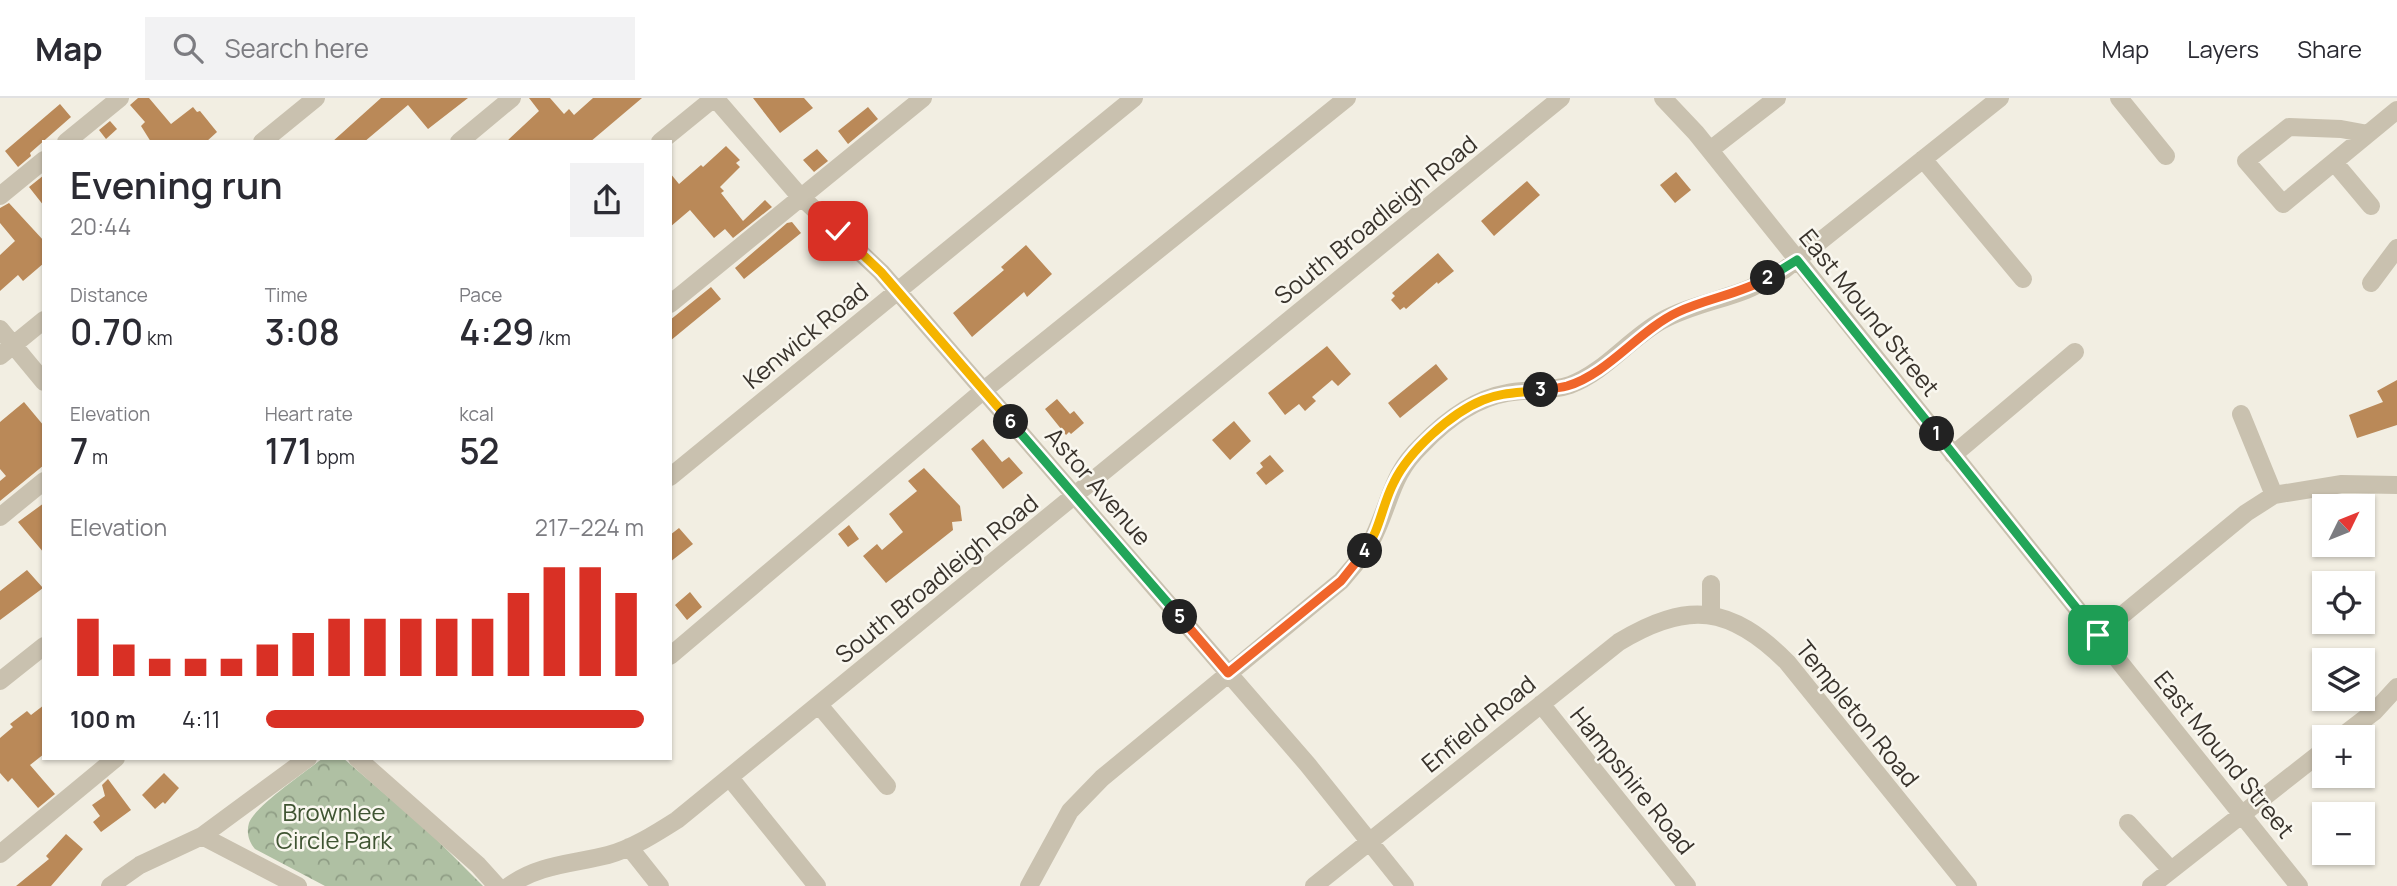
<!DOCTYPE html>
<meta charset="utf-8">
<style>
body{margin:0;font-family:Manrope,sans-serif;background:#f2f2f3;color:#2b2b33;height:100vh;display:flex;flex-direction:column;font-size:26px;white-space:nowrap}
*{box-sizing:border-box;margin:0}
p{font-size:23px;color:#7c7c81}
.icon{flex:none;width:38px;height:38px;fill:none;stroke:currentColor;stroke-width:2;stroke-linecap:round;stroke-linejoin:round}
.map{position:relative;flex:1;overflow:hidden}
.side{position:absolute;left:42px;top:42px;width:630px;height:620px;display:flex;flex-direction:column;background:#fff;border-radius:0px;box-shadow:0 2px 5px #0004}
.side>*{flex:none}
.needle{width:46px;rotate:47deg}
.tools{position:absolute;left:2312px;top:396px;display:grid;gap:14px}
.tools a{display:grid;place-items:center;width:63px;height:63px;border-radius:0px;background:#fff;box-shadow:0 2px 5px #0004;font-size:35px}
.pin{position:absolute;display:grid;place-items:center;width:60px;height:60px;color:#fff;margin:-30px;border-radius:14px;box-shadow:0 4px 10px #0006}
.km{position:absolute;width:35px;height:35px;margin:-18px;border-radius:50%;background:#222;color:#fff;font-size:19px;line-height:35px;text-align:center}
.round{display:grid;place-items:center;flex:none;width:74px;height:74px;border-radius:0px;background:#f2f2f3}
.headline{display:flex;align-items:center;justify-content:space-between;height:119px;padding:0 28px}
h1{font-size:38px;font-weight:600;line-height:52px}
.figures{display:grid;grid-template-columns:repeat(3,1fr);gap:10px;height:119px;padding:7px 28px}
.figures div{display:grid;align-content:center}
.figures b{font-size:35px;font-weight:600}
.figures small{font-size:19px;font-weight:400}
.figures p{font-size:19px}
.chart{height:196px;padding:14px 28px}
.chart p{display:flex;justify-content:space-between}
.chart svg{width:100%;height:126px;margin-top:7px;stroke:#d93025;stroke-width:6}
ul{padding:0 28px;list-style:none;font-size:23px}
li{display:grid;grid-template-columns:112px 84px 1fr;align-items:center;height:52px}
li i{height:18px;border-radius:9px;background:#d93025}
header{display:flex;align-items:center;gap:42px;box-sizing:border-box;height:98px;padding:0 35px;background:#fff;border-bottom:2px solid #e1e1e2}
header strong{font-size:33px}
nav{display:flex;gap:38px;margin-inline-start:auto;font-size:24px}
.search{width:490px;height:63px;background:#f2f2f3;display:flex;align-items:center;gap:18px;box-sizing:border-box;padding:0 24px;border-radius:0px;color:#7c7c81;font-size:26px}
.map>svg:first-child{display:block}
.forest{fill:url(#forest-crowns)}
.building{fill:#ba8958}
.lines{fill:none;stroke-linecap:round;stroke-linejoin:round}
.minor{stroke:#c9c1af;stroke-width:18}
.split-1-casing{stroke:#fff;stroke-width:14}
.split-2-casing{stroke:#fff;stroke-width:14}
.split-3-casing{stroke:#fff;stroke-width:14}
.split-4-casing{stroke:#fff;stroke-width:14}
.split-5-casing{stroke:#fff;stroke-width:14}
.split-6-casing{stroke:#fff;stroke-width:14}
.split-7-casing{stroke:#fff;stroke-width:14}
.split-1{stroke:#22a559;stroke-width:9}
.split-2{stroke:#22a559;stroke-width:9}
.split-3{stroke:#f0652b;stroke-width:9}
.split-4{stroke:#f5b400;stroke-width:9}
.split-5{stroke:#f0652b;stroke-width:9}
.split-6{stroke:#22a559;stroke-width:9}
.split-7{stroke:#f5b400;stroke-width:9}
.labels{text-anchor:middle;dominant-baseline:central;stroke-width:5;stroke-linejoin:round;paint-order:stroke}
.street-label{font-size:24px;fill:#39332c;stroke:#f9f7ef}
.park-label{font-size:24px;fill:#3f5432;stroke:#f9f7ef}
</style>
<header>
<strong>Map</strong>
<div class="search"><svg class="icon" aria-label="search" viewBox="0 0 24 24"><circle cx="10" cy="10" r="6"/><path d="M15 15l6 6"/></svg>Search here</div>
<nav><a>Map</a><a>Layers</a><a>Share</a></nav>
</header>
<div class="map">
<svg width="2397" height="788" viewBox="0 0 2397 788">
<defs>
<pattern id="forest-crowns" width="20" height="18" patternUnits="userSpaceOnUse" patternTransform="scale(1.75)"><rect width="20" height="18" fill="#afc0a3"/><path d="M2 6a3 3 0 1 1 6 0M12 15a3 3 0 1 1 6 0" fill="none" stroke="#8f9d85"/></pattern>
</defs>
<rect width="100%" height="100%" fill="#f2eee2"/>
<path class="forest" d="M323,660H343L429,734L483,788H325L255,751C249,744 246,735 249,725C254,709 308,672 323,660Z"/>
<path class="building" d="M138,0H149L171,26L193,9L197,14L200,13L217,34L206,44H151L141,28L145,24L130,7Z
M381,0H468L428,31L408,7L364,44H332Z
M529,0H550L564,16L569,11L574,17L593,0H642L590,44H506L539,13Z
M753,0H804L813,10L780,35Z
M60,6L71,19L30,55L31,58L18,69L5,53Z
M868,9L878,21L848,46L838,33Z
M110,23L117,31L106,41L99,32Z
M726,48L740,62L736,65L740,69L720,89L724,93L721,95L743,123L765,102L772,109L733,140L725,131L714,140L690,112L670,129V75L679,86L701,67L703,69Z
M817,51L828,63L814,74L803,62Z
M1676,74L1691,92L1675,105L1660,87Z
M44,77V108L29,89Z
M1527,83L1540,97L1494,138L1481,123Z
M9,105L44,143V165L23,183L18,177L0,193V157L15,143L0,125V110Z
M792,124L801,135L744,181L735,170L787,125Z
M1026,147L1052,176L1027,199L1024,194L972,239L953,215L1004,172L1001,169Z
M1438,155L1454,173L1438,186L1437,184L1406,211L1404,209L1400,212L1391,202L1395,198L1392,195Z
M711,189L721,201L670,243V222Z
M1327,248L1351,276L1338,288L1332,282L1312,299L1316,303L1305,313L1299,306L1285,317L1268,295Z
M1436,266L1448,281L1400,320L1388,305Z
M2397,282V327L2357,340L2349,317L2383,304L2377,293Z
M1057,301L1070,316L1074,313L1084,325L1071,336L1069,334L1066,337L1045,311Z
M24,304L44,328V367L0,403V383L6,378L0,371V324Z
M1234,323L1251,343L1230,362L1212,342Z
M983,341L1002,364L1009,359L1023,375L1003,391L971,351Z
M1270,357L1284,373L1266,387L1256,375L1263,369L1260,365Z
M924,370L960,408L962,423L952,424L953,432L886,485L863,458L877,446L882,452L903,434L889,416L917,393L908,383Z
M44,405V455L18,424Z
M849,427L859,441L848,449L838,436Z
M679,430L693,446L670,464V437Z
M27,472L43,490L0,522V493Z
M690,494L702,509L687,522L675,507Z
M44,607V656L30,667L55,696L38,710L12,680L8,684L0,675V640L13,629L10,626L27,613L31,617Z
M164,675L179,690L165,706L163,704L155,711L142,697Z
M108,681L131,712L101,734L93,724L100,718L92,707L105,698L102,687Z
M66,736L83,751L51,788H16L49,761L46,758Z"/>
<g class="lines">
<path class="minor" d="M715,0L797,95L881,174L1308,667L1405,788
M1663,0L1696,35L2299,788
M2119,0L2166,58
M2368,36L2341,31L2289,29L2246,63L2283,106L2397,12
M66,44L120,0
M262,44L316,0
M459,44L512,0
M660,44L714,0
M1710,52L1777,0
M1923,61L2023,181
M2334,64L2371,108
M0,98L44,62
M2371,185L2397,150
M670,206L923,0
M0,231L44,284
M0,258L44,222
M2241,316L2274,397
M1953,357L2075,254
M670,379L1134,0
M0,419L44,383
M1711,517V486
M2098,537L2246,415L2274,397L2342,386L2397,387
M670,558L984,292L1347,0
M0,583L44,548
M1541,606L1687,788
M819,607L887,688
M2341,639L2375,613L2397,589
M357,660L478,767L497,788
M730,680L817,788
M2128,725L2171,772
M202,738L298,788
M629,749L660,788
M0,756L116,660
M110,788L140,767L202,738L308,660
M509,788C539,766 573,766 608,757C633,750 655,736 677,722L1561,0
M1029,788L1070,713L1102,680L1341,483C1355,467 1369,451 1377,431C1392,397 1393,375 1422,347C1445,323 1473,301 1507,295C1527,291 1550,294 1570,287C1605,274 1629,241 1661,223C1688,208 1718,203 1746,192C1759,187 1772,179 1784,172L2000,0
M1314,788L1619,544C1688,502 1731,508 1787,564L1968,788
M2151,788L2324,652"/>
</g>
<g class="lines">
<g class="split-1-casing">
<path id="split-1" d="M1937,336L2098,537"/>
</g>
<g class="split-2-casing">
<path id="split-2" d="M1768,180L1797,162L1937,336"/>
</g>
<g class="split-3-casing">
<path id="split-3" d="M1541,292C1549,291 1559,290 1567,288C1608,276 1639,232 1678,214C1708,200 1740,196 1768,180"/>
</g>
<g class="split-4-casing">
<path id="split-4" d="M1365,453C1380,432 1382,407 1394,384C1409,353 1451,315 1483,302C1502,294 1521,295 1541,292"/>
</g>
<g class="split-5-casing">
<path id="split-5" d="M1180,519L1228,575L1341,483L1365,453"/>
</g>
<g class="split-6-casing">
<path id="split-6" d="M1011,324L1180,519"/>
</g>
<g class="split-7-casing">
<path id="split-7" d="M838,133L881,174L1011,324"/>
</g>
<use href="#split-1" class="split-1"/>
<use href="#split-2" class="split-2"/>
<use href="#split-3" class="split-3"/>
<use href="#split-4" class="split-4"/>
<use href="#split-5" class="split-5"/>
<use href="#split-6" class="split-6"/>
<use href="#split-7" class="split-7"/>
</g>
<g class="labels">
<g class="street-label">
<text transform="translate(1375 121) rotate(-39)">South Broadleigh Road</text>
<text transform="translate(1870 214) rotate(51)">East Mound Street</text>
<text transform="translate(805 237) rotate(-39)">Kenwick Road</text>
<text transform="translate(1099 388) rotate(49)">Astor Avenue</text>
<text transform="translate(936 480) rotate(-39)">South Broadleigh Road</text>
<text transform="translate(1858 615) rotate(51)">Templeton Road</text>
<text transform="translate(1478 625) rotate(-39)">Enfield Road</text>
<text transform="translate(2225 656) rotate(51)">East Mound Street</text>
<text transform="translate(1633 682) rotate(51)">Hampshire Road</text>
</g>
<g class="park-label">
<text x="334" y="713">Brownlee<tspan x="334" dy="28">Circle Park</tspan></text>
</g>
</g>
</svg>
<div class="tools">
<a><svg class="needle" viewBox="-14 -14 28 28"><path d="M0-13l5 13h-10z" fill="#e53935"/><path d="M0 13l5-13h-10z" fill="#7c7c81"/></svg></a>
<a><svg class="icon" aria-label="locate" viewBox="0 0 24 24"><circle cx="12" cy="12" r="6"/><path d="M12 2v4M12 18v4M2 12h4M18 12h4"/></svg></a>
<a><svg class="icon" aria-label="layers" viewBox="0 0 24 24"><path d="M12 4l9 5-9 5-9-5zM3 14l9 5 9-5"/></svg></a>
<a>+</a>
<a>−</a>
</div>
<div class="pin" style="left:2098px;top:537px;background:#1e9e55"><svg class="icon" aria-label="arrive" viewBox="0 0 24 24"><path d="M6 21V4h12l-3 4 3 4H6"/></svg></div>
<div class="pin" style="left:838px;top:133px;background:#d93025"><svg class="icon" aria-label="check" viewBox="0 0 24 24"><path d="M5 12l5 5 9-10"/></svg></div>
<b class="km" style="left:1937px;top:336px">1</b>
<b class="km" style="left:1768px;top:180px">2</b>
<b class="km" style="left:1541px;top:292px">3</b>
<b class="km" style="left:1365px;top:453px">4</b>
<b class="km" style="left:1180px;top:519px">5</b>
<b class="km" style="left:1011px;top:324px">6</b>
<section class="side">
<div class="headline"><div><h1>Evening run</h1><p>20:44</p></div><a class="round"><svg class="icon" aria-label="share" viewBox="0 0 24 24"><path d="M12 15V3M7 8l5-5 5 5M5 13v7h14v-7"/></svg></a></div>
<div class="figures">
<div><p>Distance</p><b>0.70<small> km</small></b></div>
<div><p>Time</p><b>3:08</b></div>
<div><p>Pace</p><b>4:29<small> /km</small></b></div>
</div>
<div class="figures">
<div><p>Elevation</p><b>7<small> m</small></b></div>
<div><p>Heart rate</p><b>171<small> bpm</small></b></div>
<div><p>kcal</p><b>52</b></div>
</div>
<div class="chart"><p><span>Elevation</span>217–224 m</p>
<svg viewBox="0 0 160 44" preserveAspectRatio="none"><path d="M5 44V24M15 44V33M25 44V38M35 44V38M45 44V38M55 44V33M65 44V29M75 44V24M85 44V24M95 44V24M105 44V24M115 44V24M125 44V15M135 44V6M145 44V6M155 44V15"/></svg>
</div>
<ul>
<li><b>100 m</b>4:11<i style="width:100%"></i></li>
</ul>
</section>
</div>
